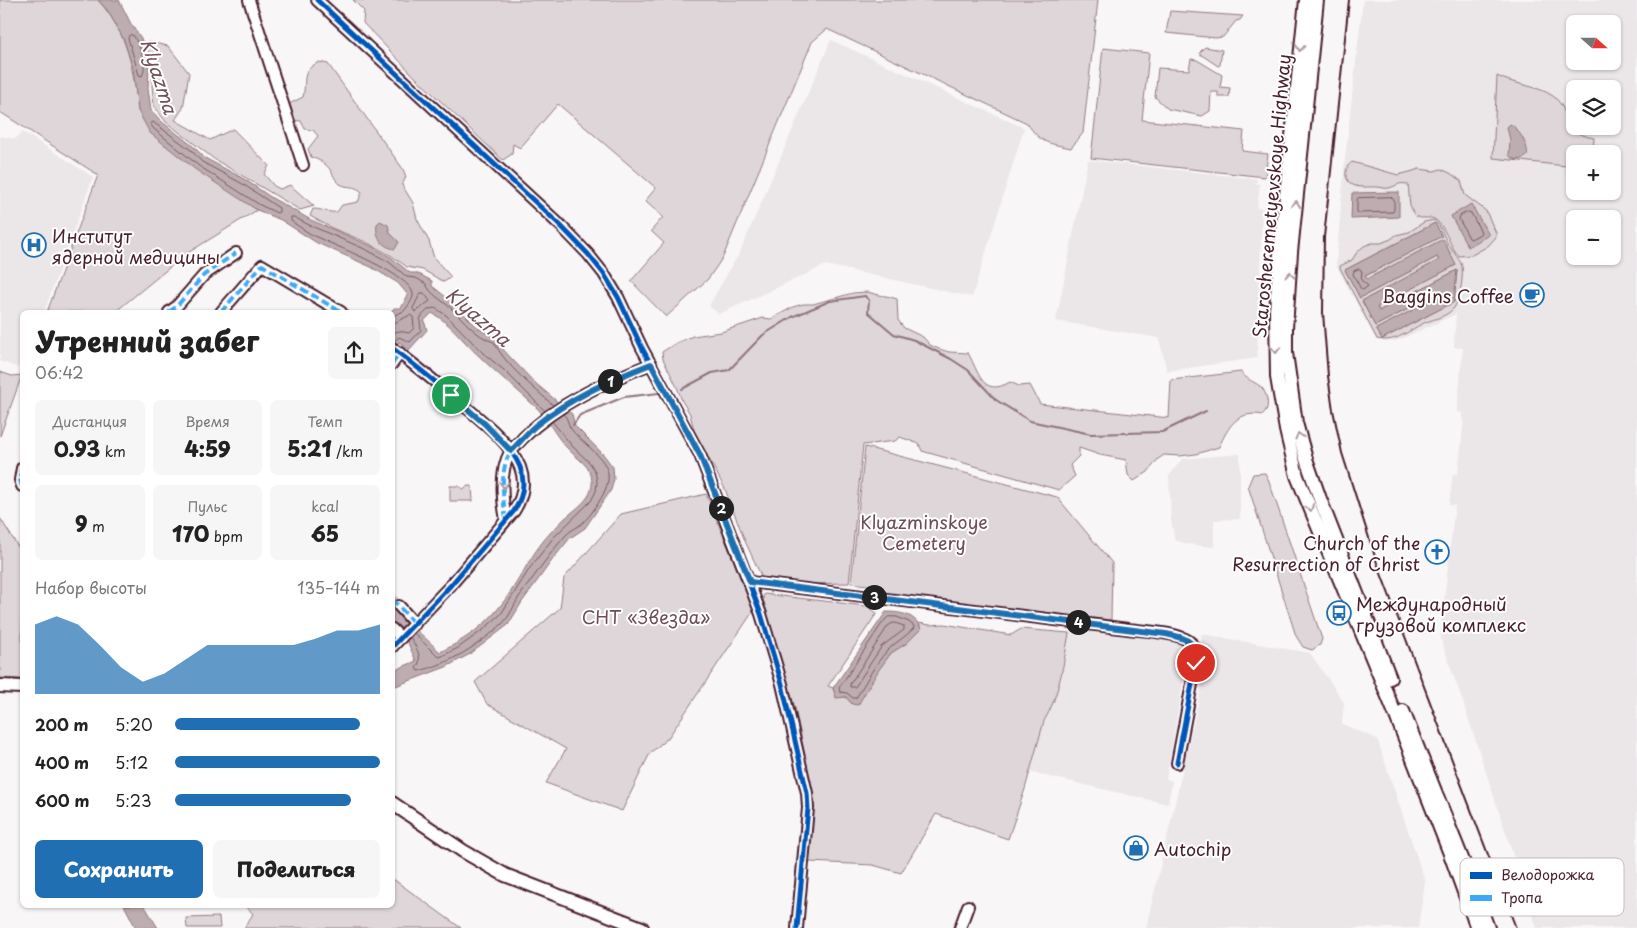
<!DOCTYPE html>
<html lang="ru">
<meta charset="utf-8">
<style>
body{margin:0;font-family:"Playpen Sans",sans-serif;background:#f6f6f6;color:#222;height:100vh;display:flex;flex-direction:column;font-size:19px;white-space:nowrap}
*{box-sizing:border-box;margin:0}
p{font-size:16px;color:#767676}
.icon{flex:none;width:28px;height:28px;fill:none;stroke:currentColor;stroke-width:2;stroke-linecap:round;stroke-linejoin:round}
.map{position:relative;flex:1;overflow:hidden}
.side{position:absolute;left:20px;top:310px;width:375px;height:598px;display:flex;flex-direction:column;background:#fff;border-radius:8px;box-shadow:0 1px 4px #0004}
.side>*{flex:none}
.needle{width:32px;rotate:111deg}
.fabs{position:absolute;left:1566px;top:15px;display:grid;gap:10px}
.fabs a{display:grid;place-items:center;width:55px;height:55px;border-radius:8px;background:#fff;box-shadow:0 1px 4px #0004;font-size:25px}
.pin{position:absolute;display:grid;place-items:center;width:42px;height:42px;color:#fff;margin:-21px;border:2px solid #fff;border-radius:50%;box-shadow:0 1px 5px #0007}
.km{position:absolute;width:25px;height:25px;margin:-12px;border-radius:50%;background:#222;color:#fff;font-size:14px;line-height:25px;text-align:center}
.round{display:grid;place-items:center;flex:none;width:52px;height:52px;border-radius:8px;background:#f6f6f6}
.headline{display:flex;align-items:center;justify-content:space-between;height:85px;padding:0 15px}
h1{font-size:28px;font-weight:800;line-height:38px}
.figures{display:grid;grid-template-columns:repeat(3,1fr);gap:8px;height:85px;padding:5px 15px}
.figures div{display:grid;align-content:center;border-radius:8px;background:#f6f6f6;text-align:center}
.figures b{font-size:21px;font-weight:800}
.figures small{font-size:14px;font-weight:400}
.figures p{font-size:14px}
.chart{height:140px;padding:10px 15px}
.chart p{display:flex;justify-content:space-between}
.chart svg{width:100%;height:90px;margin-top:5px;fill:#1f6fb2;opacity:.7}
.primary-button{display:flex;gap:10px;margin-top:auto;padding:10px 15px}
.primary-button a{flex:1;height:58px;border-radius:8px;background:#1f6fb2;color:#fff;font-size:20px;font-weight:800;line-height:58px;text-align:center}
.primary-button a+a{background:#f6f6f6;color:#222}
ul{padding:0 15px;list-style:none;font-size:16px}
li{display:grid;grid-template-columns:80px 60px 1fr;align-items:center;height:38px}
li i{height:12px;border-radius:6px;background:#1f6fb2}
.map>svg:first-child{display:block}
.built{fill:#ebe6e8;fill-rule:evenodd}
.green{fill:#ded6d9;stroke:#947a82;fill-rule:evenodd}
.water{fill:#bdadb0;stroke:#8f747b}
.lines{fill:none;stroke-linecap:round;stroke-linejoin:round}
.shore{stroke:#785860;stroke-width:1}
.stream{stroke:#8f747b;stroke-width:2}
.minor-tunnel{stroke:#d5cbce;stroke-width:10;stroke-dasharray:10 5;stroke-linecap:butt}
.minor-casing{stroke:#4a1f2b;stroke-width:14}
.major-casing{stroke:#4a1f2b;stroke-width:16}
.minor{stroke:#fff;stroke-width:10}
.major{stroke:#fff;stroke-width:12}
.rail{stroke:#4a1f2b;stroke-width:2}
.quiet{stroke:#3fa9f5;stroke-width:4;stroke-dasharray:8 4;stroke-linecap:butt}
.cycleway-casing{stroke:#fff;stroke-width:8}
.cycleway{stroke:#0057b8;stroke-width:5}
.oneway{stroke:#ae9aa0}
.route-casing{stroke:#fff;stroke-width:10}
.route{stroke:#1f6fb2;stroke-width:6}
.labels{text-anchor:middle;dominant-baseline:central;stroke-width:4;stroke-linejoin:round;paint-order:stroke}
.street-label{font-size:18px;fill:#4a1f2b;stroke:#fff}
.poi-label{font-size:18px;fill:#4a1f2b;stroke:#fff;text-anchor:start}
.park-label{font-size:18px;fill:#6f4d56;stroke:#fff}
.water-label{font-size:19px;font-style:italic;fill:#72515a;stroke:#fff}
.key{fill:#fff;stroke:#c9bcbf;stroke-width:1}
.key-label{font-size:14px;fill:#4a1f2b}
</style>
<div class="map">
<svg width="1637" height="928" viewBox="0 0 1637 928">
<rect width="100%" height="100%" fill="#f8f6f7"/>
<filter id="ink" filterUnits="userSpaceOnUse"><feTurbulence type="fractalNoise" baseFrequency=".02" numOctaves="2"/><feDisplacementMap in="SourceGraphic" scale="10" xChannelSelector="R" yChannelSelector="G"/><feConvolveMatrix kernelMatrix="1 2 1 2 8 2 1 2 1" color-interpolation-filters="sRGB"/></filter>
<g filter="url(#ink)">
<path class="built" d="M1363,0H1637V928H1537L1463,702L1441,640V628L1455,505H1449L1453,474H1458L1464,419H1462V413L1457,412L1463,348L1454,347L1456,314L1399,340L1387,342L1376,340L1336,265L1345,159ZM1575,24H1612V61H1575ZM1575,89H1612V126H1575ZM1575,154H1612V191H1575ZM1575,219H1612V256H1575Z
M831,40L1024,128L972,297L826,265L719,314L709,306L741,250Z
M23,132L93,177L44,312H22V369L0,361V136L15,139Z
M1088,160L1257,179L1256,184H1260L1257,208H1262L1257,358L1167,371L1159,338L1056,321Z
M1240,454V519L1214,520V547L1187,544L1175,540L1171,520L1169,476L1182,459Z
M1069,627L1182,641L1189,647L1166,779L1172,781L1168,804L1029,772L1044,721L1049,713L1064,665Z
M1201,634L1310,653L1344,702L1342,724L1377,739L1425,881L1418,928H1146L1206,669Z"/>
<path class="green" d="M0,0H98C129,35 133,68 138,111L229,190L257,210L186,254L115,312H47L98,175L0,112Z
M353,0H1098L1083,133L1071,148C1048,143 1041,144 1027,123L827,29L812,42L723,257L708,279L666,317L631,281L664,243L651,231L663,217L645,201L656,188L558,104L520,148L513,144L512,154L503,160L416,78L363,23L364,11Z
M1170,11L1243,16L1240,20L1236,21L1223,37L1216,38L1166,33Z
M149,42L168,46L189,73L183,108L175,120L210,140L233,129L269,166L264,174L274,186L280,189L290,185L314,206L300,210L214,159L166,122L154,106L152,86L153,64L145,43Z
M1205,47L1222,50L1220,65L1218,66L1200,54V52Z
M1103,48L1149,53L1142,120L1244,131L1242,151L1268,154L1265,177L1091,158Z
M1191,59L1197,60L1222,75L1220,87L1230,88L1229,97H1218V92H1211L1210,111L1202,116L1168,109L1155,97L1158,68L1189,70Z
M319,62L328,64L403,169L406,177L402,185L413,203L417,219L429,241L434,258L451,277L444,282L423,270L407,267L392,256L366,242L332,228L310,216L313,209C322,209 328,213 337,212L342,205L358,202L362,192C353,184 349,189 340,184C335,180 334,176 331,171C326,163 319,160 311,157L308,149L318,136L313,130L305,129L301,121L293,120L288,113L289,104L303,97C307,78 300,72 319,62Z
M1497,76C1514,85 1537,85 1553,96C1575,114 1556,131 1594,138L1593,153L1596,154H1575V167L1493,158Z
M1352,162L1398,175L1410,172L1419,169L1434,171L1441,169L1450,173L1461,181L1465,195L1486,211L1496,233V237L1488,246L1472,255L1459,256C1450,247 1447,231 1438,222C1434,217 1429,218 1423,218C1407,218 1410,196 1408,185C1400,181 1397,186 1389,188C1385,189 1381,187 1377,187C1367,186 1350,191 1346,176C1345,170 1348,165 1352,162Z
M1434,220C1442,227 1443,235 1448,244C1451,250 1458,257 1461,263C1465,271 1460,300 1454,308C1446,318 1431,319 1420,325C1406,333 1394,343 1377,339L1340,268V266L1352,260L1357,252L1364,246L1372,243H1381L1391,239L1396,235L1409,232L1424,222ZM1435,223L1441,236L1365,276L1367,279L1443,240L1456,265L1377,306L1379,311L1457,270L1454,302L1382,339L1377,329L1440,296L1439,293L1375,326L1362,301L1439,261L1437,257L1360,298L1345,270Z
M868,292C878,296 887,295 897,299L898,320L904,328L923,337L930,345L939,349L949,352L968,353C979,372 982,398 1010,382L1019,386L1030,385L1040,404L1169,418L1171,380L1241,372C1247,380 1253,381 1260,386C1265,389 1269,402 1267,408C1266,411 1264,412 1263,415C1237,410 1228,427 1219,447L1196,454L1180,456L1164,455L1158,459L1148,472L1134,481L1128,475L1126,460L1100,455L1079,448V456L1070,465L1075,476L1059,490L922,451L919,444L900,437L895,441L863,445L849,583L801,584L763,580L745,541L725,489L694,430L690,414L682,401L677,387L663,359L662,352L676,343L693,336L721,332L763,318L771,319L793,307L803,304H813L853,293Z
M0,372L12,376L22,375L0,436Z
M865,447L1057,497L1112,563L1111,620L876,593V586L851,583Z
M1265,473L1269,481L1322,639L1320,645L1312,650L1303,647L1296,636L1248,486L1253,474Z
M458,486L463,489L468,486H472L473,501H450V486Z
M706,494L754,610L668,738L650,753L622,811L546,783L566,749L487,704L475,682L560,608L564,578L621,514Z
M0,518L22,553V679L0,678Z
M764,594L866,606L877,613L828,686L833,688L836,697H846L852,704L891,653L907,643L921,629L919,623L930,625L944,624L1011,635L1021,629L1069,633C1064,661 1059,697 1044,721L1025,789L1008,839L936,814L901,873L873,865L809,862L807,857L813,808L811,784L795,708L763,599Z
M393,879L461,928H244L253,914L245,905H392Z
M219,917L220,928H187L186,918Z"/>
<path class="water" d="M98,0H119L131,24L141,38L149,64L148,88L151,110L161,121L194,147L205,158L244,179L272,198L311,220L369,245L392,258L410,273H417L432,281V286C441,293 449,299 457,307C469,318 480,334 497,337L501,347L511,358L534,382L572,414L575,426L603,454L613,467L614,479L611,490L585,528L570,538L553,559L522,602L508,625L470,654L446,667L393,687V671L416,661L408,643L393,622V607C407,623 424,636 440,652C461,642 482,628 497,610C518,586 529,555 551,532C558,526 563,519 570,514C581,505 593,496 592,481C591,465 577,459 568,449C556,437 549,421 538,409C519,391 498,375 479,356C463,342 451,323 432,313L424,321L427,330L409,350L399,342L393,350L392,312H391L394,308H401L408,295L398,283L371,267L317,243L281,220L257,210L196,170L150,133L138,111L133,68L124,40L108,11Z
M1510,124C1518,127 1530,148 1527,156C1521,161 1513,161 1509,155L1510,140L1507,127Z
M1399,192V217L1351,219L1352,193Z
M1471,204L1489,235L1468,247L1451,216Z
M380,221L388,225L390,233L399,242L395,249C382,247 375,237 377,224Z
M1435,223L1442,236L1365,276L1367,279L1443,239L1456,265L1377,307L1379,311L1457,270L1454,302L1382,339L1376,329L1440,296L1439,293L1375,326L1362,301L1439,260L1437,257L1360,298L1345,270Z
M886,612C899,612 916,614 921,629L907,643L891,653L878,671L858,705L852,704L846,697L836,698L833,688Z
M124,905H144L158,928H136Z"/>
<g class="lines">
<path class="shore" d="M130,35H133C140,46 148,65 142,76L139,75L128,38Z
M153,122L191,150L202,162L241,183L279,208V212L277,213L260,205L199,166L154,129L151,125Z
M1391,197L1394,200V210L1393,212L1359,213L1357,212V200L1358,198Z
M1468,212L1471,213L1481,232L1480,234L1471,239L1469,238L1459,219L1460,216Z
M1359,269L1362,271L1361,280L1368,286L1363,290L1361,289L1353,274L1354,271Z
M421,293H424L430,301L415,312L413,309Z
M392,317L397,314L404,311C407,307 414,299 413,294C411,275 338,247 321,239C311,235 301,228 291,221V217H294L309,225L367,250L389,262L407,277L416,278L426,284C430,294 443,301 451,308C464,320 476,337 494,342C505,365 534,388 553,405
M392,324L410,315L413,317L414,328L409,333L399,331L392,333
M393,342L399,337L410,342L421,330C419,317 420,317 429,309L435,308L446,315L483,353L505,371L545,411
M897,617L909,622L914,626V628C906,637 895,642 887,651C874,665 866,682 856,698H853L847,693L840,692L839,688L883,622L888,617Z
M895,623L904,626V630L882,646L855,687H850V684L888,626L891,624Z
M414,633L436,655L440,657L458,648L483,630L501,614L530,568L553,538L591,501L596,491L597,482L595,471L590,463L572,446L552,421
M410,637C416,646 424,660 416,668L418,671C448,665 481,644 503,623C510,616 514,605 519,597C534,577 548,555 565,536C569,531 575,529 580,525C590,518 607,492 608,480C611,459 583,445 572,430C567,425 569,418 563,414"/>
<path class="stream" d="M682,389L712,373L729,370L763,335L792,317L830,301L865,296L869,300L868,312L894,334L914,340L951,359L968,370L996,400L1030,421L1091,434L1162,432L1206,411
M573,425L580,415L624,397L659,393"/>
<path class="minor-tunnel" d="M392,599L399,606"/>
<g class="minor-casing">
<path id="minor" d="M249,0L303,165
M317,0L560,225L588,254L604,274L618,297L642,348L700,455L761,614L782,684L807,793L808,808L797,928
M169,312L176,307L204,275L236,253
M221,312L262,265L341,312
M392,348C414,364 434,381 455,398C478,418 508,439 520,467C526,483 523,497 514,511L450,586L392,647
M392,364L400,353
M22,468L20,480L22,486
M506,520C502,499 499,472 510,452C513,447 519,443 523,438C558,403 605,382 651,364
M750,582L1128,629C1143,631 1183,632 1192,644C1197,649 1196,656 1196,663L1177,763
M399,606L415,624
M392,629L401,638
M960,928L968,906"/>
</g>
<g class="major-casing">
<path id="major" d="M1306,0L1280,253L1276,310L1277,377L1286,430L1297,476L1396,716L1449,851L1477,928
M1317,0L1291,252L1286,328V353L1296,423L1306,459L1320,499L1390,678
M0,686L22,687
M1403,711L1467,871L1488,928
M392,803L463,851L505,875L642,928"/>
</g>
<use href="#minor" class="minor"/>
<use href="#major" class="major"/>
<path class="rail" d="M1349,0L1324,237L1323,313L1328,376L1333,410L1342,453L1377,563L1516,928"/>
<path class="quiet" d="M169,312L176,307L204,275L236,253
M221,312L262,265L341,312
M392,364L400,353
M22,468L20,480L22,486
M506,520C503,500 499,469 511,451C524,431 557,411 578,397
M392,599L415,624"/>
<g class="cycleway-casing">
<path id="cycleway" d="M317,0L560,225L588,254L604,274L618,297L642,348L700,455L761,614L782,684L807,793L808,808L797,928
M392,348C414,364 434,381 455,398C478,418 508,439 520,467C526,483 523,497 514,511L450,586L392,647
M750,582L1128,629C1143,631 1183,632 1192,644C1197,649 1196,656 1196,663L1177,763"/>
</g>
<use href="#cycleway" class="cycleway"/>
</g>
<defs><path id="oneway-chevron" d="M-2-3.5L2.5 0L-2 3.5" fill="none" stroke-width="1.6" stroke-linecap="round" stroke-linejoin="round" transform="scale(1.25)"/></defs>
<g class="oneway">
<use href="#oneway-chevron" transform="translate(1300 48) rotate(96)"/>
<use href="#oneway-chevron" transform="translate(1296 204) rotate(-84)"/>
<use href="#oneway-chevron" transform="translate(1290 275) rotate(-87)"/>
<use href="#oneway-chevron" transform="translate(1276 350) rotate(89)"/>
<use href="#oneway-chevron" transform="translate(1299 436) rotate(-105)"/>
<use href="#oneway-chevron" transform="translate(504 485) rotate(91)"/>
<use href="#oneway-chevron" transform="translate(1310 508) rotate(68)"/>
</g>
</g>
<g class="lines" filter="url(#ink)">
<g class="route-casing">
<path id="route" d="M451,395L485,424L511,451C519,443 526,434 535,426C570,398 610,380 651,364L700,455L750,582L1166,634C1186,638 1196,640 1196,663"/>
</g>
<use href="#route" class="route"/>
</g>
<defs>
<g id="hospital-ring" transform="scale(1.25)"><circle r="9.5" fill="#fff" stroke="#1f6fb2" stroke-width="1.5"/><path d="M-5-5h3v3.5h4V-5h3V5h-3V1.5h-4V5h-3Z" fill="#1f6fb2"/></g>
<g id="cafe-ring" transform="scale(1.25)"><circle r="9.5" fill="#fff" stroke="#1f6fb2" stroke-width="1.5"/><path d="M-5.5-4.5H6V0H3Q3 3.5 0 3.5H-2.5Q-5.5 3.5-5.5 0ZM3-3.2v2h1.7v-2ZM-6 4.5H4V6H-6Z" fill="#1f6fb2"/></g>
<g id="church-ring" transform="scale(1.25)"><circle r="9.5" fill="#fff" stroke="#1f6fb2" stroke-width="1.5"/><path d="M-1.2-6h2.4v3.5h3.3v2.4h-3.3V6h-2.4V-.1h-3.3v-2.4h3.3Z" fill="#1f6fb2"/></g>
<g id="bus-ring" transform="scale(1.25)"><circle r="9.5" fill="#fff" stroke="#1f6fb2" stroke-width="1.5"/><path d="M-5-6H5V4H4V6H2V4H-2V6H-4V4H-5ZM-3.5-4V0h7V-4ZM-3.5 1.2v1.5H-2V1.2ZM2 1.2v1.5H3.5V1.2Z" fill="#1f6fb2"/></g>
<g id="shop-ring" transform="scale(1.25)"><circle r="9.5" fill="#fff" stroke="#1f6fb2" stroke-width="1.5"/><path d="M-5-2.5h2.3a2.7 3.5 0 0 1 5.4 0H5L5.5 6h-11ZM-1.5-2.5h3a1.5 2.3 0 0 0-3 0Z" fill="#1f6fb2"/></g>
</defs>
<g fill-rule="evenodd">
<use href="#hospital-ring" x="34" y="245"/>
<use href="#cafe-ring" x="1532" y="295"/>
<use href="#church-ring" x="1437" y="552"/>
<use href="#bus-ring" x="1339" y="613"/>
<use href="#shop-ring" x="1136" y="848"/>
</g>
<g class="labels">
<g class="street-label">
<text transform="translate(1271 196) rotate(-85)">Starosheremetyevskoye Highway</text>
</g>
<g class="poi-label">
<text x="52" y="235">Институт<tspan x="52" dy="21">ядерной медицины</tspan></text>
<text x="1514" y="295" text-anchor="end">Baggins Coffee</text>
<text x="1420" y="542" text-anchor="end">Church of the<tspan x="1420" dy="21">Resurrection of Christ</tspan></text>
<text x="1356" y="603">Международный<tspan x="1356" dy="21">грузовой комплекс</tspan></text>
<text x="1154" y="848">Autochip</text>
</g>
<g class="park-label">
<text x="924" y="521">Klyazminskoye<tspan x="924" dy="21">Cemetery</tspan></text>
<text x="646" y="616">СНТ «Звезда»</text>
</g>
<g class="water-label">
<text transform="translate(160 76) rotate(72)">Klyazma</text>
<text transform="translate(479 316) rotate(41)">Klyazma</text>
</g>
</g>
<rect x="1460" y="858" width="164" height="58" rx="8" class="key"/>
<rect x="1470" y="872" width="22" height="7" fill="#0057b8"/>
<rect x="1470" y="895" width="22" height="6" fill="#3fa9f5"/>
<g class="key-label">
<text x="1501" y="880">Велодорожка</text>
<text x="1501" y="903">Тропа</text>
</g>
</svg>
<div class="fabs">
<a><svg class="needle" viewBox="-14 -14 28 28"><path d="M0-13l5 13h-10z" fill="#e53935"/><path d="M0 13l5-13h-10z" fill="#767676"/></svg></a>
<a><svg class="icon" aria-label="layers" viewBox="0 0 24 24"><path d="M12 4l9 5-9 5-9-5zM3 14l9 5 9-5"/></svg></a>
<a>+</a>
<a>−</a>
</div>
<div class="pin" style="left:451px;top:395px;background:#1e9e55"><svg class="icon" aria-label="arrive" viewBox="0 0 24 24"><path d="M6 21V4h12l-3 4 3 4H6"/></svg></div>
<div class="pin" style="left:1196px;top:663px;background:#d93025"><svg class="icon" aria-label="check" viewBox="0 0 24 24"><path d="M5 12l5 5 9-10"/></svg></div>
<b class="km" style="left:610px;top:381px">1</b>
<b class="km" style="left:721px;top:508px">2</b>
<b class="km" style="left:874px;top:597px">3</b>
<b class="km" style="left:1078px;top:622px">4</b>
<section class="side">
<div class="headline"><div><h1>Утренний забег</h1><p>06:42</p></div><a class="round"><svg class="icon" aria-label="share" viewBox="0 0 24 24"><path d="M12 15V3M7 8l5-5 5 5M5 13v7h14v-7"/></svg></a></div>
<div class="figures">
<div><p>Дистанция</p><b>0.93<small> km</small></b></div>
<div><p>Время</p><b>4:59</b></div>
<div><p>Темп</p><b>5:21<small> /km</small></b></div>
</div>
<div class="figures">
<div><b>9<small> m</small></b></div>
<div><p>Пульс</p><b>170<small> bpm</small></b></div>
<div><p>kcal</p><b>65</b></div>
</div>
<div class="chart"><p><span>Набор высоты</span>135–144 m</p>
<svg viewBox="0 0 160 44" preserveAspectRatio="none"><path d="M0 44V10L10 6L20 10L30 20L40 31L50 38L60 34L70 27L80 20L90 20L100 20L110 20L120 20L130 17L140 13L150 13L160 10V44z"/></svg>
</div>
<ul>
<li><b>200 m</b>5:20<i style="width:90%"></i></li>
<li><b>400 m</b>5:12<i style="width:100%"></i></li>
<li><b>600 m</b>5:23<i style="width:86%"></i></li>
</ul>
<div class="primary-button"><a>Сохранить</a><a>Поделиться</a></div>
</section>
</div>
